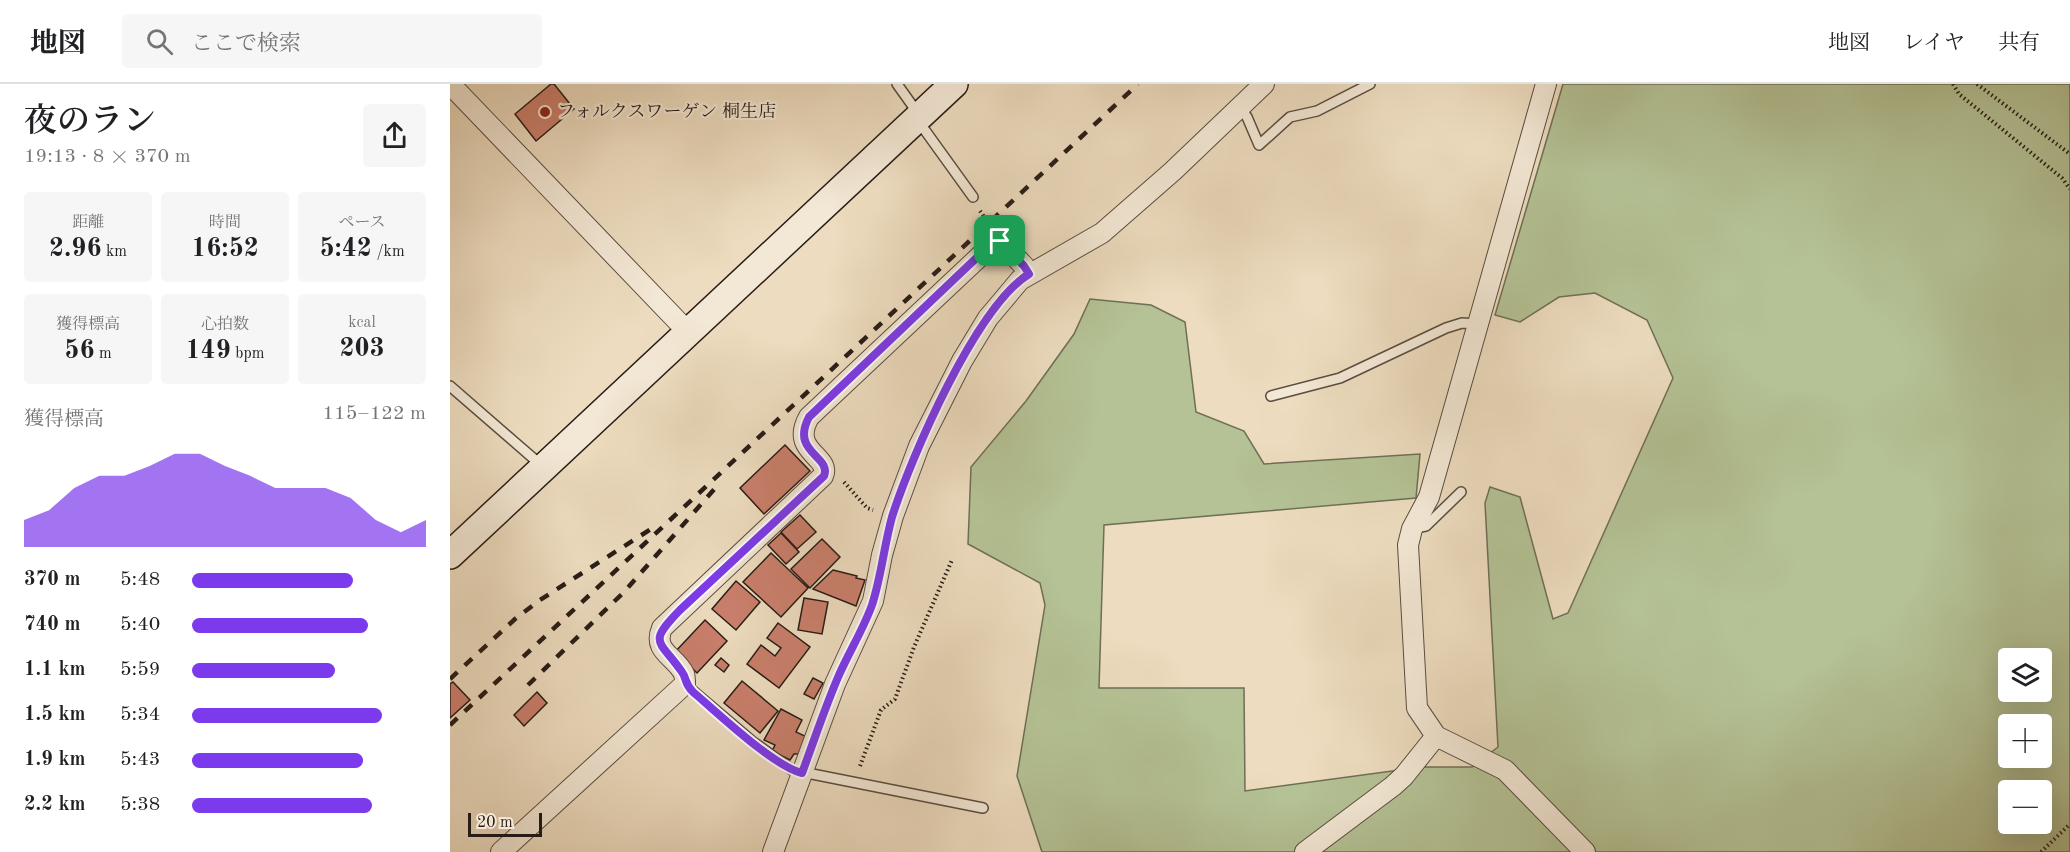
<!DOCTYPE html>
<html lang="ja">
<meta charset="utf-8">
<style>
body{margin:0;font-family:"Old Standard TT","Noto Serif JP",serif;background:#f6f6f6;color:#202124;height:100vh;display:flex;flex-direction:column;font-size:22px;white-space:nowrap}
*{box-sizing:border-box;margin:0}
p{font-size:20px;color:#757577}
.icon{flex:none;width:33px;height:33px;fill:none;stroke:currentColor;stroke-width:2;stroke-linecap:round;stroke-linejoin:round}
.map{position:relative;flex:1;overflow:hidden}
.sheet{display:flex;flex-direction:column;background:#fff;width:450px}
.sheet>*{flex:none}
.tools{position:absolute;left:1548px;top:564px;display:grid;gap:12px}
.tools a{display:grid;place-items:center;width:54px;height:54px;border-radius:6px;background:#fff;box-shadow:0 6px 24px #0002;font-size:30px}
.scale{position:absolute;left:18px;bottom:15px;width:74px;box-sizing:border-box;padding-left:6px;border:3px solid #281c17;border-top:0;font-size:16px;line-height:21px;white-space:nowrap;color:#281c17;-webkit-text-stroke:4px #f3e8d5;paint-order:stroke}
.pin{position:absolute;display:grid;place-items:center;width:51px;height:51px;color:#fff;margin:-26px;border-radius:12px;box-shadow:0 3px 9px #0006}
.round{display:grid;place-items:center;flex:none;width:63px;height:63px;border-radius:6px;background:#f6f6f6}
.headline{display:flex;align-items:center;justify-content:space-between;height:102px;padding:0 24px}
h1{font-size:33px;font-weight:600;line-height:45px}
.figures{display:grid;grid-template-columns:repeat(3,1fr);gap:9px;height:102px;padding:6px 24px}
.figures div{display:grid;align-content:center;border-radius:6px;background:#f6f6f6;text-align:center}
.figures b{font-size:26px;font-weight:600}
.figures small{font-size:16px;font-weight:400}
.figures p{font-size:16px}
.chart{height:168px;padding:12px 24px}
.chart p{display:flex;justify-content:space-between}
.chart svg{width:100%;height:108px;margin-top:6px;fill:#7c3aed;opacity:.7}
ul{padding:0 24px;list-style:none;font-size:20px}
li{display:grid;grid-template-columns:96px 72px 1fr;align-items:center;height:45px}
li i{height:15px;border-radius:8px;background:#7c3aed}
header{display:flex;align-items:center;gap:36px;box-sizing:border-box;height:84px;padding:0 30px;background:#fff;border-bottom:2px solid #e0e0e0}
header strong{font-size:28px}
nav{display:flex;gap:33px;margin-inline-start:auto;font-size:21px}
.search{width:420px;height:54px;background:#f6f6f6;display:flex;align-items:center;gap:15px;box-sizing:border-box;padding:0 21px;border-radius:6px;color:#757577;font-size:22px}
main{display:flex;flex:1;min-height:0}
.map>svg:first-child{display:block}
.green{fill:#b4c295;stroke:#6e6f56;stroke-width:1.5;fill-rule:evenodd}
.building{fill:#ca7f6c;stroke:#281c17;stroke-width:1.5}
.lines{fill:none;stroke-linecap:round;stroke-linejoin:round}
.lane-casing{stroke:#594c41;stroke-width:12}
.street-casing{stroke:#594c41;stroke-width:22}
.secondary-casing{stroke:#281c17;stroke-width:30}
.path{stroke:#281c17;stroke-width:4;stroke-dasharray:1.5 3;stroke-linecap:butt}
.lane{stroke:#f3e8d5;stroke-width:9}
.street{stroke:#f3e8d5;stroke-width:20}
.secondary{stroke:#f3e8d5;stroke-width:27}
.rail{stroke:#281c17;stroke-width:4.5;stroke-dasharray:10 10;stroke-linecap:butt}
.route-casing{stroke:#fff;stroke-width:12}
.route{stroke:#7c3aed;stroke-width:8}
.poi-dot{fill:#8f2418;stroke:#f3e8d5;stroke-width:2}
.labels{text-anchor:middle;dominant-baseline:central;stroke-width:4.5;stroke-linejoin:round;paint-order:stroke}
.poi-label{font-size:18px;fill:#281c17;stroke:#f3e8d5;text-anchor:start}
</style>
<header>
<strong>地図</strong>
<div class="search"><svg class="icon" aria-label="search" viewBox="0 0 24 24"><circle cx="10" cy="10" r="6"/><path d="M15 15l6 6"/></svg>ここで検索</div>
<nav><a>地図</a><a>レイヤ</a><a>共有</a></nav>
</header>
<main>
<section class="sheet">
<div class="headline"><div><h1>夜のラン</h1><p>19:13 · 8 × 370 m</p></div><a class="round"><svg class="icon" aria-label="share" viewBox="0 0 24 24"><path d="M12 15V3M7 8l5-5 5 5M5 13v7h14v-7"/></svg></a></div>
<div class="figures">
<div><p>距離</p><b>2.96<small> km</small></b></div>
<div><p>時間</p><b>16:52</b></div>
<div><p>ペース</p><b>5:42<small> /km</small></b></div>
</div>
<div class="figures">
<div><p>獲得標高</p><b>56<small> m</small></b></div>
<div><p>心拍数</p><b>149<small> bpm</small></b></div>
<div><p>kcal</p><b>203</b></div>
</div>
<div class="chart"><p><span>獲得標高</span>115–122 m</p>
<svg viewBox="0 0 160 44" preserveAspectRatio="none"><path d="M0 44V33L10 29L20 20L30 15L40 15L50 11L60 6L70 6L80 11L90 15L100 20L110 20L120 20L130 24L140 33L150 38L160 33V44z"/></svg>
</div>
<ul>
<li><b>370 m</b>5:48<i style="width:69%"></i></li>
<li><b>740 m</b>5:40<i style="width:75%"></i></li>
<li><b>1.1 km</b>5:59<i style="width:61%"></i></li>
<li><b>1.5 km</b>5:34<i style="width:81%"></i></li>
<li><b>1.9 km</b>5:43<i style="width:73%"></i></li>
<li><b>2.2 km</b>5:38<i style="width:77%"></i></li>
</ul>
</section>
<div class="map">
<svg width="1620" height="768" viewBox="0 0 1620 768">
<rect width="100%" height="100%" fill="#eddcbf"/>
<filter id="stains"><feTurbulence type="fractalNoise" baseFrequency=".00333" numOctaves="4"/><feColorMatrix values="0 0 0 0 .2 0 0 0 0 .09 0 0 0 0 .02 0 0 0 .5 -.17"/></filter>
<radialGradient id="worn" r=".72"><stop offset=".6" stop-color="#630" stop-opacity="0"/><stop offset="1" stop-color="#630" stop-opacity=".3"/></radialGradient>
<path class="green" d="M1113,0H1620V768H592L567,692L595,521L590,499L518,460L521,383L576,317L624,250L640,215L701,221L735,238L746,328L794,347L814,380L970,370L966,414L654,441L649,604H794L795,707L972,683H1022L1048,663L1035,419L1040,403L1070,413L1103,535L1118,529L1223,294L1197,236L1145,209L1109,213L1070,238L1045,231ZM1558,574H1592V608H1558ZM1558,640H1592V674H1558ZM1558,706H1592V740H1558Z"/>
<path class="building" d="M101,0H104L124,25L86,57L65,30Z
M335,361L360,387L314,430L290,404Z
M350,431L366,448L347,465L331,448Z
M331,449L349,468L336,480L318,461Z
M372,455L390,473L360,504L341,485Z
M321,469L358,504L331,533L293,498Z
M383,486L407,492L406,494L415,496L406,522L363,505Z
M286,497L310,518L286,546L262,525Z
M354,514L378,518L372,550L348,546Z
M255,536L277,557L247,589L225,568Z
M328,539L360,563L329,604L297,580L311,561L325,572L331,564L317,554Z
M271,574L279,581L274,588L265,581Z
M363,594L373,599L364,615L354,610Z
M292,597L328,627L310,649L274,619Z
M3,598L20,616L0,634V600Z
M87,608L97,619L74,642L64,631Z
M331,625L352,636L346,648L357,653L348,670H344L340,676L322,667L325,661L314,656Z"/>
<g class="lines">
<g class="lane-casing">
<path id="lane" d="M447,0L462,21L474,45L523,113
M790,23L797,33L809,61L840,33L867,27L920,0
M0,302L91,381
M821,312L890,294L996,244L1012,239L1027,240
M964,444L976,442L1011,408
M235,600L302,657L342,686L533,724"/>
</g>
<g class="street-casing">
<path id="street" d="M0,0L238,248
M1096,0L979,413L962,445L958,461L967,624L986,652L1055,686L1135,768
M51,768L235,600C235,597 235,593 234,590C226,572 202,568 212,544L373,392C382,372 339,368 359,333L543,160L550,157L574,182L579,190
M323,768L385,600L423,517L432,471L443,432L469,362L512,277L538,234L570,196L652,149L723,87L814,0
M855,768L943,702L954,692L986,652"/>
</g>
<g class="secondary-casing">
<path id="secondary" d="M0,471L504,0"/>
</g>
<path class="path" d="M1503,0L1509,10L1612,94L1620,105
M1527,0L1620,70
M530,127L539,140
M394,398L417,424L423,426
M410,682L431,626L445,615L464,563L502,476
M1591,768L1620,740"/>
<use href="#lane" class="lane"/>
<use href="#street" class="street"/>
<use href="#secondary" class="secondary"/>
<path class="rail" d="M0,595L65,535L90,516L201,445
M78,601L174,508L268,401
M0,641L688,0"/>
</g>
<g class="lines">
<g class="route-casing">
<path id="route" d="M550,157L574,182L579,190C526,223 461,373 442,433C434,462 431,494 422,521C413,546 399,568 389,591C375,623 364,657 352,689C323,682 268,629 243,608C234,599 237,595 232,588C209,555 197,560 230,526L374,392C382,372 340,369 359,333L539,162Z"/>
</g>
<use href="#route" class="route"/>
</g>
<circle class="poi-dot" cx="95" cy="28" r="6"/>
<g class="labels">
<g class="poi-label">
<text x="107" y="28">フォルクスワーゲン 桐生店</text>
</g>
</g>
<rect width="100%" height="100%" filter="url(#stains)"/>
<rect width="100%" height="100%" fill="url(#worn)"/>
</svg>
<div class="tools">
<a><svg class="icon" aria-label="layers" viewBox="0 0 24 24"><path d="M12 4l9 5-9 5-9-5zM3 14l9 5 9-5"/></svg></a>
<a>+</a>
<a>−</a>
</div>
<div class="scale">20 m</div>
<div class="pin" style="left:550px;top:157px;background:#1e9e55"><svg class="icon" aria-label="arrive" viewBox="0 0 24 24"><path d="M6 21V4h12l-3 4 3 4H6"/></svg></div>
</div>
</main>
